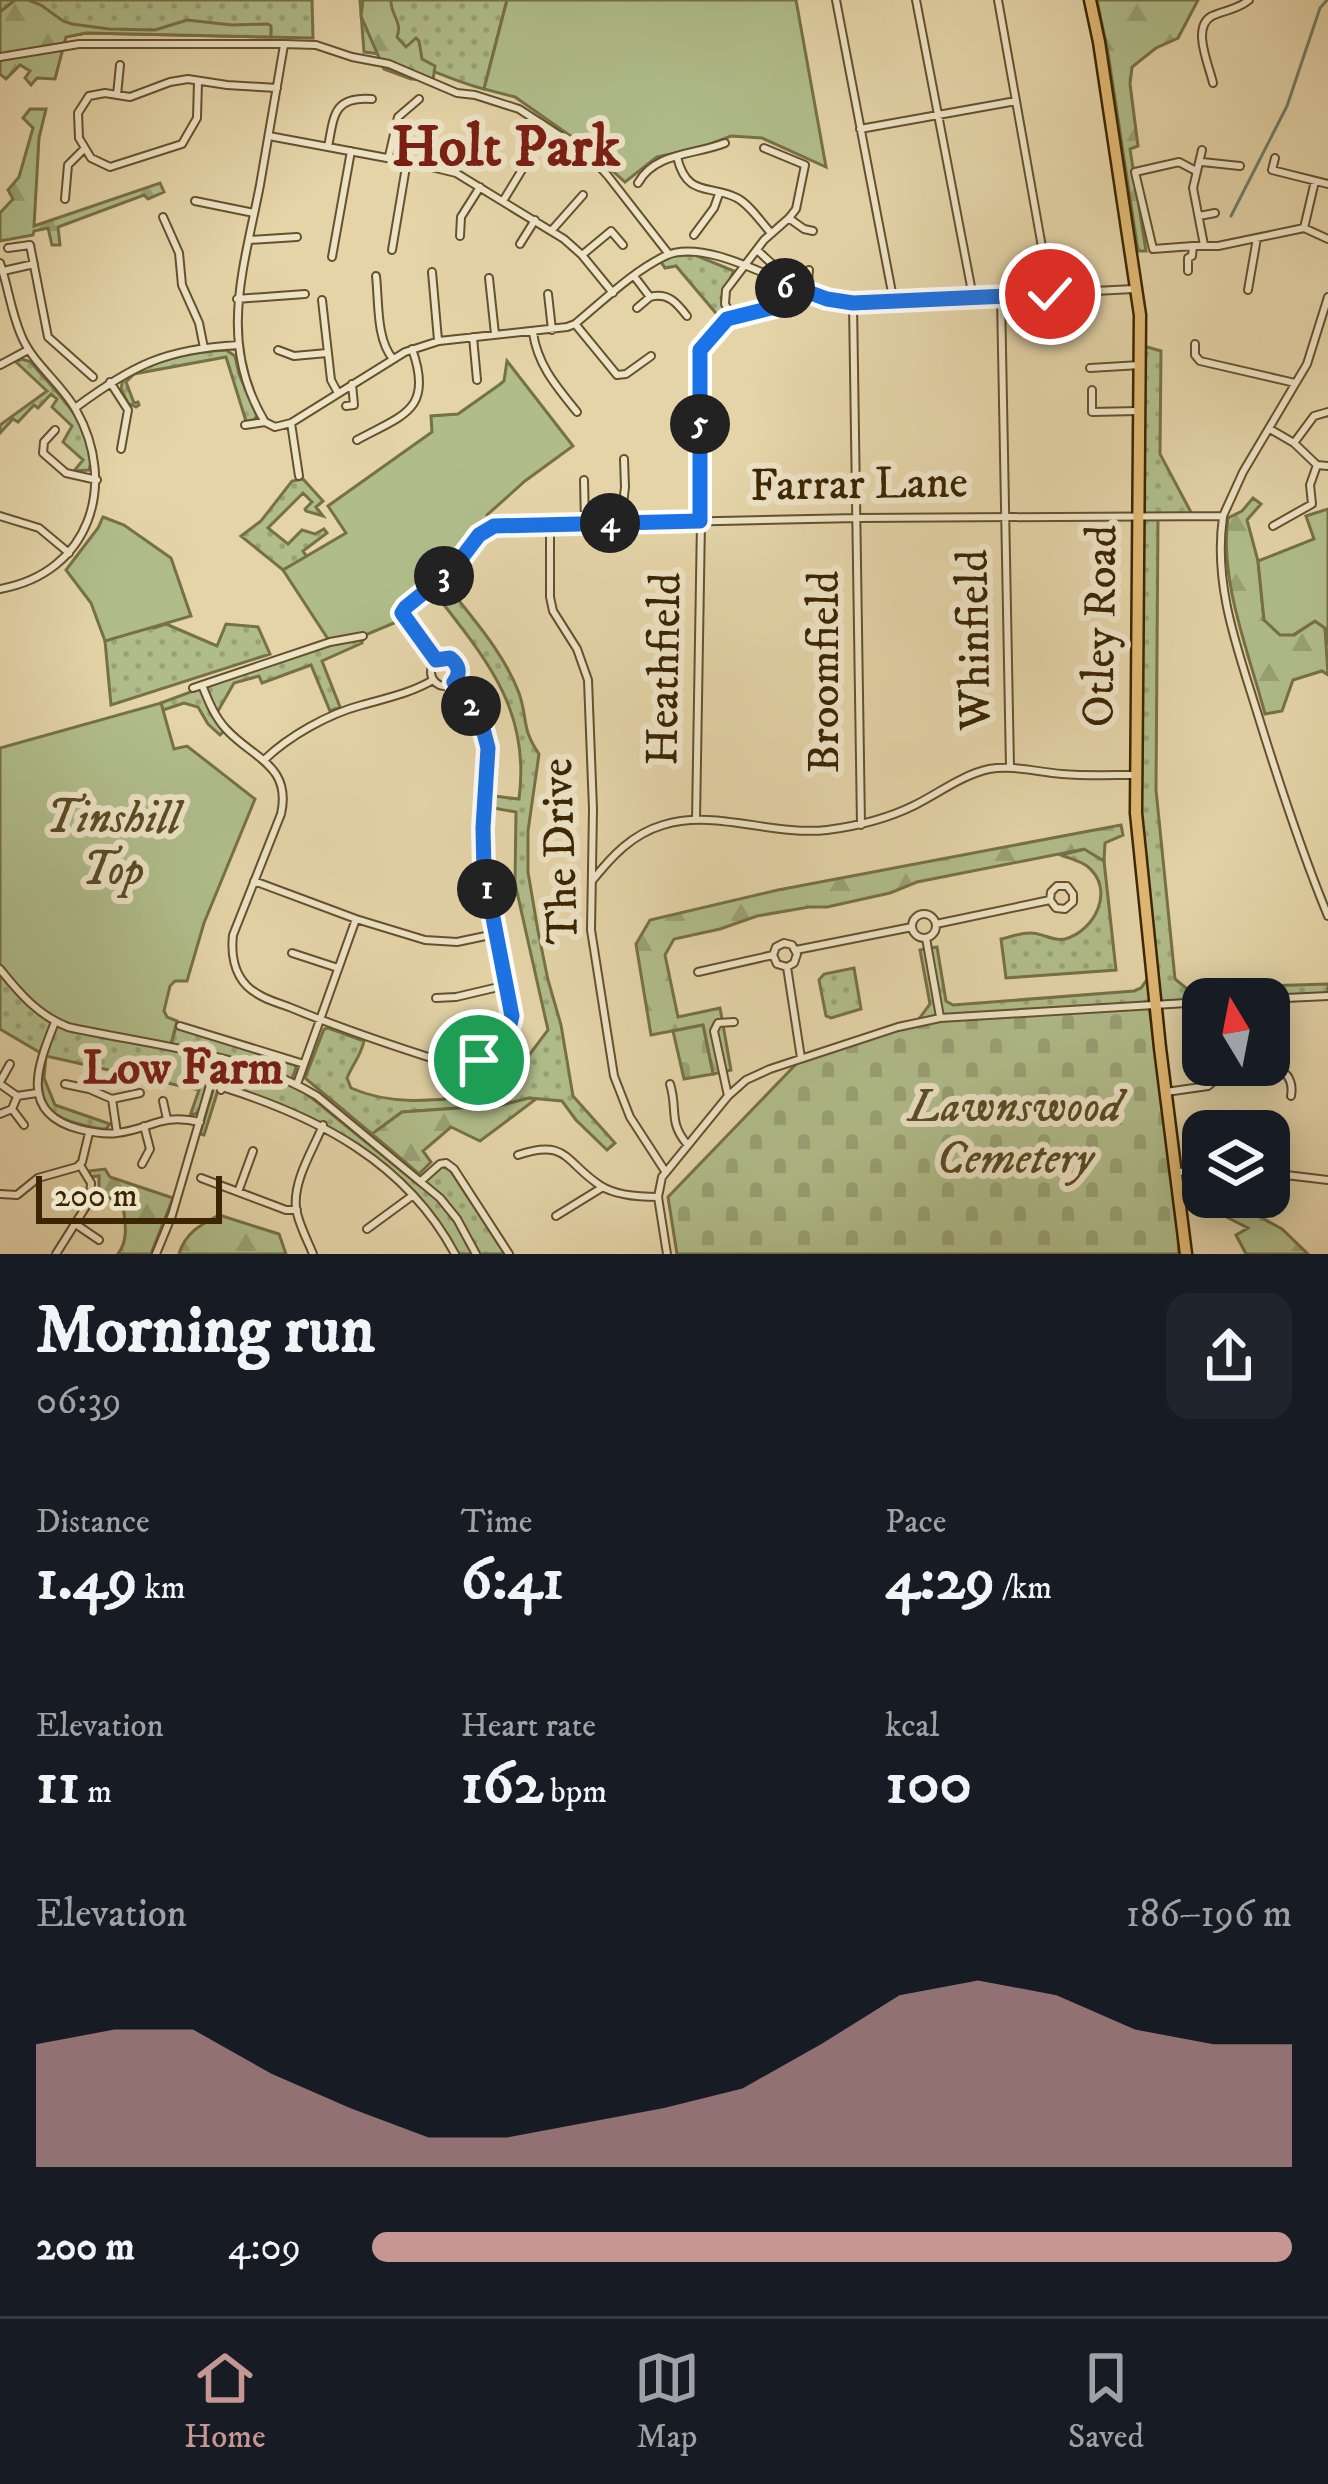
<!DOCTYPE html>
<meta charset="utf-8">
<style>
body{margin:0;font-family:"IM FELL DW Pica",serif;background:#20242c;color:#f1f3f6;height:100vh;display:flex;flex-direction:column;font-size:45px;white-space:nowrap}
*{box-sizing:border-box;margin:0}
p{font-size:39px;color:#9ea1a6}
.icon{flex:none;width:66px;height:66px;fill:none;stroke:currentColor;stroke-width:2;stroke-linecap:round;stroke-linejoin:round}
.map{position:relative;height:1254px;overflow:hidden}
.drawer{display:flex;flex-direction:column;background:#171b24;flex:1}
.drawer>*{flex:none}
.needle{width:78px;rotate:350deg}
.controls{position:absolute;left:1182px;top:978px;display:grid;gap:24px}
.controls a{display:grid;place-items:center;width:108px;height:108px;border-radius:24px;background:#171b24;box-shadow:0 6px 30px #0003;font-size:60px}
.scale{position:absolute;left:36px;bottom:30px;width:186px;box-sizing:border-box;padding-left:12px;border:6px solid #3b2502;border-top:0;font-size:33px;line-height:42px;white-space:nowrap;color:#3b2502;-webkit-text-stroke:9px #ede3c6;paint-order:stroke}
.pin{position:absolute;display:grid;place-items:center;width:102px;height:102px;color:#fff;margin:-51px;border:6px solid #fff;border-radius:50%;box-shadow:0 3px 12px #0007}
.km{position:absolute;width:60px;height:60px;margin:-30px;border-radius:50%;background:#222;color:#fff;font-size:33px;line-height:60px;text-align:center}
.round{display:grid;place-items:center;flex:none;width:126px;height:126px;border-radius:24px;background:#20242c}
.overview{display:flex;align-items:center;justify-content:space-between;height:204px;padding:0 36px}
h1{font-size:66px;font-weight:800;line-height:90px}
.figures{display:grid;grid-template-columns:repeat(3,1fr);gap:18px;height:204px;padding:12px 36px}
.figures div{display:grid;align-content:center}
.figures b{font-size:60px;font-weight:800}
.figures small{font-size:33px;font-weight:400}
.figures p{font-size:33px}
.chart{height:336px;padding:24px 36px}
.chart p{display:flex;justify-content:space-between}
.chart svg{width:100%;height:216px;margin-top:12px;fill:#c59692;opacity:.7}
ul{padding:0 36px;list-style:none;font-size:39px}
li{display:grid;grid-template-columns:192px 144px 1fr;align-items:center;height:90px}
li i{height:30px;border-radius:15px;background:#c59692}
.menu{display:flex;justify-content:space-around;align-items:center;height:168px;border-top:3px solid #363941;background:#171b24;font-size:33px;color:#9ea1a6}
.menu a{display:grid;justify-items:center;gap:6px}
.menu .on{color:#c59692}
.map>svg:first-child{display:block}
.grass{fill:url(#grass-dots);stroke:#767146;stroke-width:3}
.forest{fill:url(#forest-firs);stroke:#767146;stroke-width:3}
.cemetery{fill:url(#cemetery-stones);stroke:#767146;stroke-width:3}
.park{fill:#b0bd8b;stroke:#767146;stroke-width:3}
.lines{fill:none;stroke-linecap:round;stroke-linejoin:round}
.stream{stroke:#717d68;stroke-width:3}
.minor-casing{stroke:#65512c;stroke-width:10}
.highway-casing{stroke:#3b2502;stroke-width:15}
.minor{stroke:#ede3c6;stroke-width:6}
.highway{stroke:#e2ba74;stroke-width:10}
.route-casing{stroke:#fff;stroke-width:24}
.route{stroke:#1a73e8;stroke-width:15}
.labels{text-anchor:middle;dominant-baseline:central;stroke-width:12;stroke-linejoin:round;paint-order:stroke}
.street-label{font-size:45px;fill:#3b2502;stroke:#ede3c6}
.park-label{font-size:45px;font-style:italic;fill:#584b24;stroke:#ede3c6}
.neighbourhood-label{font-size:48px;font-weight:bold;fill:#7a1f14;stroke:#ede3c6}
.district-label{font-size:57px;font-weight:bold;fill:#7a1f14;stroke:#ede3c6}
</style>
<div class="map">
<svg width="1328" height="1254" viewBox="0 0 1328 1254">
<defs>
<pattern id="grass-dots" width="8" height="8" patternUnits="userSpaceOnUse" patternTransform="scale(3)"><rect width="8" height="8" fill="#b0bd8b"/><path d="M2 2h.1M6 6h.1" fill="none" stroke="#98a276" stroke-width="1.8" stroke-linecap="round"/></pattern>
<pattern id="forest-firs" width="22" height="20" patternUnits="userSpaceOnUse" patternTransform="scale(3)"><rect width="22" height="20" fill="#b0bd8b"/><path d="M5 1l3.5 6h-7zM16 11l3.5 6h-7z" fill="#98a276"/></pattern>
<pattern id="cemetery-stones" width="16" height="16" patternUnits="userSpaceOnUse" patternTransform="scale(3)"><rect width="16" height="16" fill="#b0bd8b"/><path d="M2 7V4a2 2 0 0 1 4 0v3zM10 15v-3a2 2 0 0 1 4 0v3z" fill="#98a276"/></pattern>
</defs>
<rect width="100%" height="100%" fill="#e4d4a8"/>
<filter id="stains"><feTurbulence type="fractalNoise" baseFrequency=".00167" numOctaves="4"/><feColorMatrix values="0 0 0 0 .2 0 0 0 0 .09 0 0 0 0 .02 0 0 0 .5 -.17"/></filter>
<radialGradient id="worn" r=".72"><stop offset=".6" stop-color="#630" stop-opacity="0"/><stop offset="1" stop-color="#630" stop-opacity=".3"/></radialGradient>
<path class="grass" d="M0,0H312L313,38L86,33L0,49Z
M360,0H507L484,89C444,79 405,55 364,52Z
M695,255L734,271L721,298L726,314L720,318L676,266L665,268L661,262L673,256Z
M1140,345L1161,351L1160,454L1193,516L1158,517L1156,790L1175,979L1186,988L1328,984V996L1203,999V1002L916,1023L930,1004L920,950L937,947L946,1001L953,1005L1134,991L1141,988L1152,973L1136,813Z
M226,350L235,356L239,374L257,416L254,420L246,421L226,357L134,374L126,382L134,403L138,402L139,405L136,407L128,403L121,389L123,379C154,360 190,352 226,350Z
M22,359L31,362C54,391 101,431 89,470L74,471L83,460L63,442L72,426L52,407L57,399L51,394L38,408L34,405L18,422L13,419L0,433V425L47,391L16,362Z
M303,479L323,501L316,507L323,516L306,511L305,509L312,502L303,493L268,528L288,544L302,530L315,534L324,529L327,533L303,551L307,557L283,570L241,536L261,521L292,481Z
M445,583C472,618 503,651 519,693C528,719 521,728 539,754L528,831V872L538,931L548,980L561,1025L573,1096L615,1143L607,1150L576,1120L562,1101L529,1098L502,1105L402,1112L372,1134L305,1078L324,1029L328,1028L364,1041C360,1058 353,1063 347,1078L351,1088C398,1109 450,1098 500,1094L548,1030L515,883L516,812L493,808L494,796L519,799C531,709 485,658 434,592Z
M166,624L217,646L226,624L258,627L270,654L111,705L105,641L152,625L154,628Z
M363,636L362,643L322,661L340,707L330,711L311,665L262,683L259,676L234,683L218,711L212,715L224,731L220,735L208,724L198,707L184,703L163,710L161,703L268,663Z
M1085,849L1104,861L1116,970L1006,978L1001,939C1010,937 1020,933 1029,933C1042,932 1052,942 1065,939C1095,931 1116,889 1087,866C1080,861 1068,858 1061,855Z
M854,968L861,1009L831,1018L826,1016L819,980L824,974Z
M0,969L170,1048L176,1027L295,1065L296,1068L290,1084L307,1094L420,1186L441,1166L450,1170L505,1254H457C429,1218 401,1178 364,1150C322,1118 267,1105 219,1087L204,1135L200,1134L214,1086L207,1085L199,1112L190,1116L199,1090L46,1056L44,1078L55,1105L110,1124L106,1129H101C50,1119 35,1110 44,1055L0,1029Z"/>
<path class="forest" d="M15,0H28L41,5L63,21L72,24L109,29L155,30L187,20L232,25L268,24L271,26V37L86,33L66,37L55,79L37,78L31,85L25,78L30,71L20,65L6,79L0,74V12Z
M363,0H391C390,14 403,22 397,37L406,47L416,38L419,41L422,59L435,66L433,80L411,79L384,69L361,16Z
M1097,0H1198L1178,38L1156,48L1132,67L1130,84L1138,146L1130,149L1146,251H1138L1108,53Z
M30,109H46L39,138L34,226L160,183L164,192L148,199L144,195L58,227L60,245H52L48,228L34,231L33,235L0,241V213L13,199L8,190L19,177L33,128L23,118Z
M1253,498L1261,504L1247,520L1258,561L1264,620L1294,635L1315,621L1325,628L1328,675L1322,671L1293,680L1282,711L1265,714C1249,653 1219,581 1228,518L1242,511Z
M1121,825L1123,835L1105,843L1104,861L1084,849L917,882L890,893L827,907H809L757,916L720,929L674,939L665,955L678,1017L720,1008L731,1070L713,1074L703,1025L651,1035L636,944L650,920L778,890Z
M529,1098L536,1099L480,1141L451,1127L423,1151L431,1162L419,1174L372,1134L402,1112L502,1105Z
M105,1169L110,1177L173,1198L151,1254H118C129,1239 125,1223 123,1205L99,1192V1176L90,1177L89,1171Z
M1180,1172L1203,1185V1197H1224L1282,1229L1308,1254H1246L1236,1235L1248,1228L1199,1203L1184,1210Z
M219,1215L279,1234L286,1254H179C185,1233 200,1225 219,1215Z"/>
<path class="cemetery" d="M1149,1006L1177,1218L1179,1254H677L668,1197L801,1059L898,1027L940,1018Z
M703,1025L713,1074L684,1079L673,1031Z"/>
<path class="park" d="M507,0H796L826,167L762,138L731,136L700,148L657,157L625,182L586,147L515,97L484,89Z
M507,361L573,446L525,481L487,515L494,526L479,535L454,568L406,607V618L363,636L330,642L283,570L346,533L328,506L432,432L431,416L458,414L499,385L504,381Z
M1328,509V645L1325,628L1315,621L1293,635H1280L1264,620L1258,561L1314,539L1306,516Z
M103,517L124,525L171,558L191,616L105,641L91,603L66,570L98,528Z
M161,703L174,749L187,746L255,799L204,923L187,981H175L170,986L164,1011L167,1017L177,1021L170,1048L69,1027L42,1014L0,969V748Z"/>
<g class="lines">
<path class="stream" d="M1231,216L1287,106L1320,8L1327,0"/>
<g class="minor-casing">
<path id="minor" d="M836,0L894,303
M916,0L973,297
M998,0L1050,292
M0,57L79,44H284L316,45L352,57L389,64L457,93L475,95L519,109L588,154L608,176L668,253
M198,81L197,118L182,144L110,167L91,158L79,138L78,113L89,96L105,93L130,97L170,82L188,79L227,85L277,88
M1213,83C1209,65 1191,27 1212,16C1225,10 1237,10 1249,0
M117,95L120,65
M860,129L1016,101
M269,136L419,164L456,173L564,239L582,255L613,293
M328,147C334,116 333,96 372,99
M1202,150L1193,188L1204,245
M389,156L398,117L419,99
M677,157C687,198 709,184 737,198C750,205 761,222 771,233
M1275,158L1272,170L1328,184
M1202,162L1240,166
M448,171L454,154L472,140
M638,183C655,152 695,155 725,143
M65,199L68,165L83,150
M195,201L254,213
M503,201L528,160
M1199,216L1215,213
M163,217L179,253L182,285L199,323L204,348
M790,219L804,229L813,231
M1304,228L1315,181
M552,230L583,195
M694,235L714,208L719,194
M460,236L461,217L480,187
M249,240L297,237
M520,244L535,220
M1193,246L1153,249L1135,172L1179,162L1196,171
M8,248L30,245L48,337L93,377
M392,250L407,161
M757,250C774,265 784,279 808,282L809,270
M582,255L611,231L623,245
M332,257L351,151
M0,263C8,286 11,312 21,335C32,363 61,383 76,410C118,484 90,573 0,589
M3,271L34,264
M1188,271V258L1192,256L1193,246H1218L1304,228L1328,239
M432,272L438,340
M376,276C379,302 376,339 393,359
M634,276L650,297C668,292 677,303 687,316
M489,278L495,334
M1248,290L1257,238
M548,294L552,330
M1001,297L1010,767
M237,299L305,294
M322,300L331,380L338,393
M853,303L861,825
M637,308L650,297
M732,316L725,304L726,290L764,240L789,218L796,209L805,165L764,148
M576,325L617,375L626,374L651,356
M533,333C538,366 557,387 577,412
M473,337L477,380
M1195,344V355L1200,361L1295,383
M278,350L294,356L327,353
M0,365L28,350
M1090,368L1140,365
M110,382L128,410L121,449
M1092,390V412L1138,411
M346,406L354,405L352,384
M75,408C133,365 165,349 238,345
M265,422C217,343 244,268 260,185C268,138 276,92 284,45
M291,423L299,476
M245,425L265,422L275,427L291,423L405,352L439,341L567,327L575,324C603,301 632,272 665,256C706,236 783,286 825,298C834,301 844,302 853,303L1134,289
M1270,429L1294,443L1317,465L1328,466
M55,430L44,442L43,453L66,473L97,480
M357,440C403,415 434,410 412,349
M1294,443L1314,416L1328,412
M584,480L585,523
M0,516L39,528L69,553
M1223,517C1213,586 1238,650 1258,715C1279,783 1301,851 1328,916
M621,522L625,487L624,459
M550,523V597L553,611L577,649L588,680L593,809L591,930L614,1076L630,1117L665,1171
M1273,526L1312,504L1310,485L1317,465
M431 672a14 14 0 1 1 28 0a14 14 0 1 1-28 0Z
M436,660L402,613L454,568L479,535L494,526L858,518L1223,516L1243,472L1307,364L1328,297
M202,685C208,700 214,716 226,729C252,758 292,765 281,814L233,935C231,953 234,973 247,986C258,997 275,1002 289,1007C340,1028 393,1046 447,1063C479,1067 506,1050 511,1016L484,871L483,828L488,748L482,725L454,682
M193,688L330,642L363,636
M264,760C289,736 328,714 362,705C387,698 411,693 433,680
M696,820L701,521L699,355C718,310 738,319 775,307L786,284
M254,881L356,919L425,940L457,942L495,934
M592,881C611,857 632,834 663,825C715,809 772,836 827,830C858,826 887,819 915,805C939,793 962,775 989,769C1014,765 1037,772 1062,774C1086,776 1111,775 1135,775
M912 926a12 12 0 1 1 24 0a12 12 0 1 1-24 0Z
M936,924L1050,900L1056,908L1065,909L1073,902V894L1067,886H1057L1051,892L1050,900
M926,938L940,1017
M796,950L912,927
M292,953L338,968
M787,967L801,1058
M0,969C20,994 38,1015 68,1027C149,1045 246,1053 317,1096L440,1198L457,1219L476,1254
M698,972L773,955L776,947L784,943L792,945L797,954L794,963L787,967L777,964L773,955
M436,998L456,997L507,985
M1267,999L1328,996
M55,1022C38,1065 18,1113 79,1129C91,1132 104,1135 117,1133C152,1129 159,1113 200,1122
M180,1026L304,1064
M1269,1065C1285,1069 1294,1079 1291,1096
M0,1082L10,1064
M0,1084L17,1096L37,1093
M65,1084L89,1089L112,1099L117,1133
M297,1084L356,919
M670,1084C678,1109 668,1122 687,1144
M221,1090L222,1087C318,1117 406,1162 455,1254
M1166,1092L1208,1086L1233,1065
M728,1096L714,1031L718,1023L734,1022
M112,1099L140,1093
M163,1101L167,1119
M12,1109L24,1125
M0,1114L12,1109L17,1097
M518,1155C568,1138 565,1163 601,1186C617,1196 640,1197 658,1197
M142,1164L150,1149L144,1126
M1177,1172L1203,1171
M1269,1173L1328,1180
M201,1178L286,1210H297
M421,1181L440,1164L446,1163L454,1169L509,1254
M238,1192L253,1151
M0,1194L17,1195L38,1178L77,1167L82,1162L89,1133
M556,1216L603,1187
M74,1223L99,1240
M367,1229L412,1196
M56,1254L90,1200L91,1183L80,1165
M156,1254L172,1215L218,1058
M313,1254C307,1239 298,1223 296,1208C293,1180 313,1150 323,1125
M667,1254L658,1197L662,1177L728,1096L746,1080L770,1069L898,1027L940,1018L1203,1002"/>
</g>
<g class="highway-casing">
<path id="highway" d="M1090,0L1099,42L1140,315L1136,813L1160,1048L1186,1254"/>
</g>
<use href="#minor" class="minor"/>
<use href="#highway" class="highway"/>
</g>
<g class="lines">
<g class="route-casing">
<path id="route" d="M479,1060C498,1050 508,1038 512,1016L484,871L483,828L488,748L482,725L454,682C461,673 459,665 450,658L436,660L402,613L406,607L454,568L479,535L494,526L700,521V350L727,319L775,307L786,284L827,299L853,303L1050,294"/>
</g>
<use href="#route" class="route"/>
</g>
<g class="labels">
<g class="street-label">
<text transform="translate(859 485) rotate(-1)">Farrar Lane</text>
<text transform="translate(1101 626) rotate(-89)">Otley Road</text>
<text transform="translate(975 640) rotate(-91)">Whinfield</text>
<text transform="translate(665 669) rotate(-89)">Heathfield</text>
<text transform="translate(825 672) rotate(-90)">Broomfield</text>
<text transform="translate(561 851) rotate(-92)">The Drive</text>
</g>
<g class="park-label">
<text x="113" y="819">Tinshill<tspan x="113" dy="52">Top</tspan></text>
<text x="1015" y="1108">Lawnswood<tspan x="1015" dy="52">Cemetery</tspan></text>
</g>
<g class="neighbourhood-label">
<text x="183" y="1069">Low Farm</text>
</g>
<g class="district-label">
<text x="506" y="148">Holt Park</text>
</g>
</g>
<rect width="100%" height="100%" filter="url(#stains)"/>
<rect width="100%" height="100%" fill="url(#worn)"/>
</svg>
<div class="controls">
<a><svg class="needle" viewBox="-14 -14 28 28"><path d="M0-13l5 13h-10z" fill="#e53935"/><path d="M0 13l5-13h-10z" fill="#9ea1a6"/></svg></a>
<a><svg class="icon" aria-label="layers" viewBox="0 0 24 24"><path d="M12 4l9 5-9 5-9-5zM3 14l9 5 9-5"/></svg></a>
</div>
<div class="scale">200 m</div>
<div class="pin" style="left:479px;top:1060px;background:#1e9e55"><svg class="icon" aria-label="arrive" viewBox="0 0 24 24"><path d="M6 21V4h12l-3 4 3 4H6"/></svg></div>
<div class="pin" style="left:1050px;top:294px;background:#d93025"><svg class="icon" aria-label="check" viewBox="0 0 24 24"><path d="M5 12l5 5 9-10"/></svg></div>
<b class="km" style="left:487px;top:889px">1</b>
<b class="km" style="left:471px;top:706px">2</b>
<b class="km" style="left:444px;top:576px">3</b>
<b class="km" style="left:610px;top:523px">4</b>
<b class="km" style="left:700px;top:424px">5</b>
<b class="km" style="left:785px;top:288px">6</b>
</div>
<section class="drawer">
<div class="overview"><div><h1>Morning run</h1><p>06:39</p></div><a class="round"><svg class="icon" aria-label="share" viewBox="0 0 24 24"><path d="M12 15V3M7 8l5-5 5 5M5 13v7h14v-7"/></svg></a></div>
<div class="figures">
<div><p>Distance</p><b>1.49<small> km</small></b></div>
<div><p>Time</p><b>6:41</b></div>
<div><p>Pace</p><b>4:29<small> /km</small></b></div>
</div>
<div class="figures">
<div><p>Elevation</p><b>11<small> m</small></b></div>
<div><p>Heart rate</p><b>162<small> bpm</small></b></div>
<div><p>kcal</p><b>100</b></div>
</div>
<div class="chart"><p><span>Elevation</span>186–196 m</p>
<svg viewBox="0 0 160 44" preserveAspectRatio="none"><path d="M0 44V19L10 16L20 16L30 25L40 32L50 38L60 38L70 35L80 32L90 28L100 19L110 9L120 6L130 9L140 16L150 19L160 19V44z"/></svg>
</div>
<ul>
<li><b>200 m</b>4:09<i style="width:100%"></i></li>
</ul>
</section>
<nav class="menu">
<a class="on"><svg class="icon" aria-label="home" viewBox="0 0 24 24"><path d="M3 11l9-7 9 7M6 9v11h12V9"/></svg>Home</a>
<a><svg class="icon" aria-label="map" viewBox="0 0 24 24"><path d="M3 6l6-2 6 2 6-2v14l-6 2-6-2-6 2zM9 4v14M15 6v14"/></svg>Map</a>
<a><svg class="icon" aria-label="saved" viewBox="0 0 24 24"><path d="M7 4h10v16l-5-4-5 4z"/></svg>Saved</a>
</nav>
